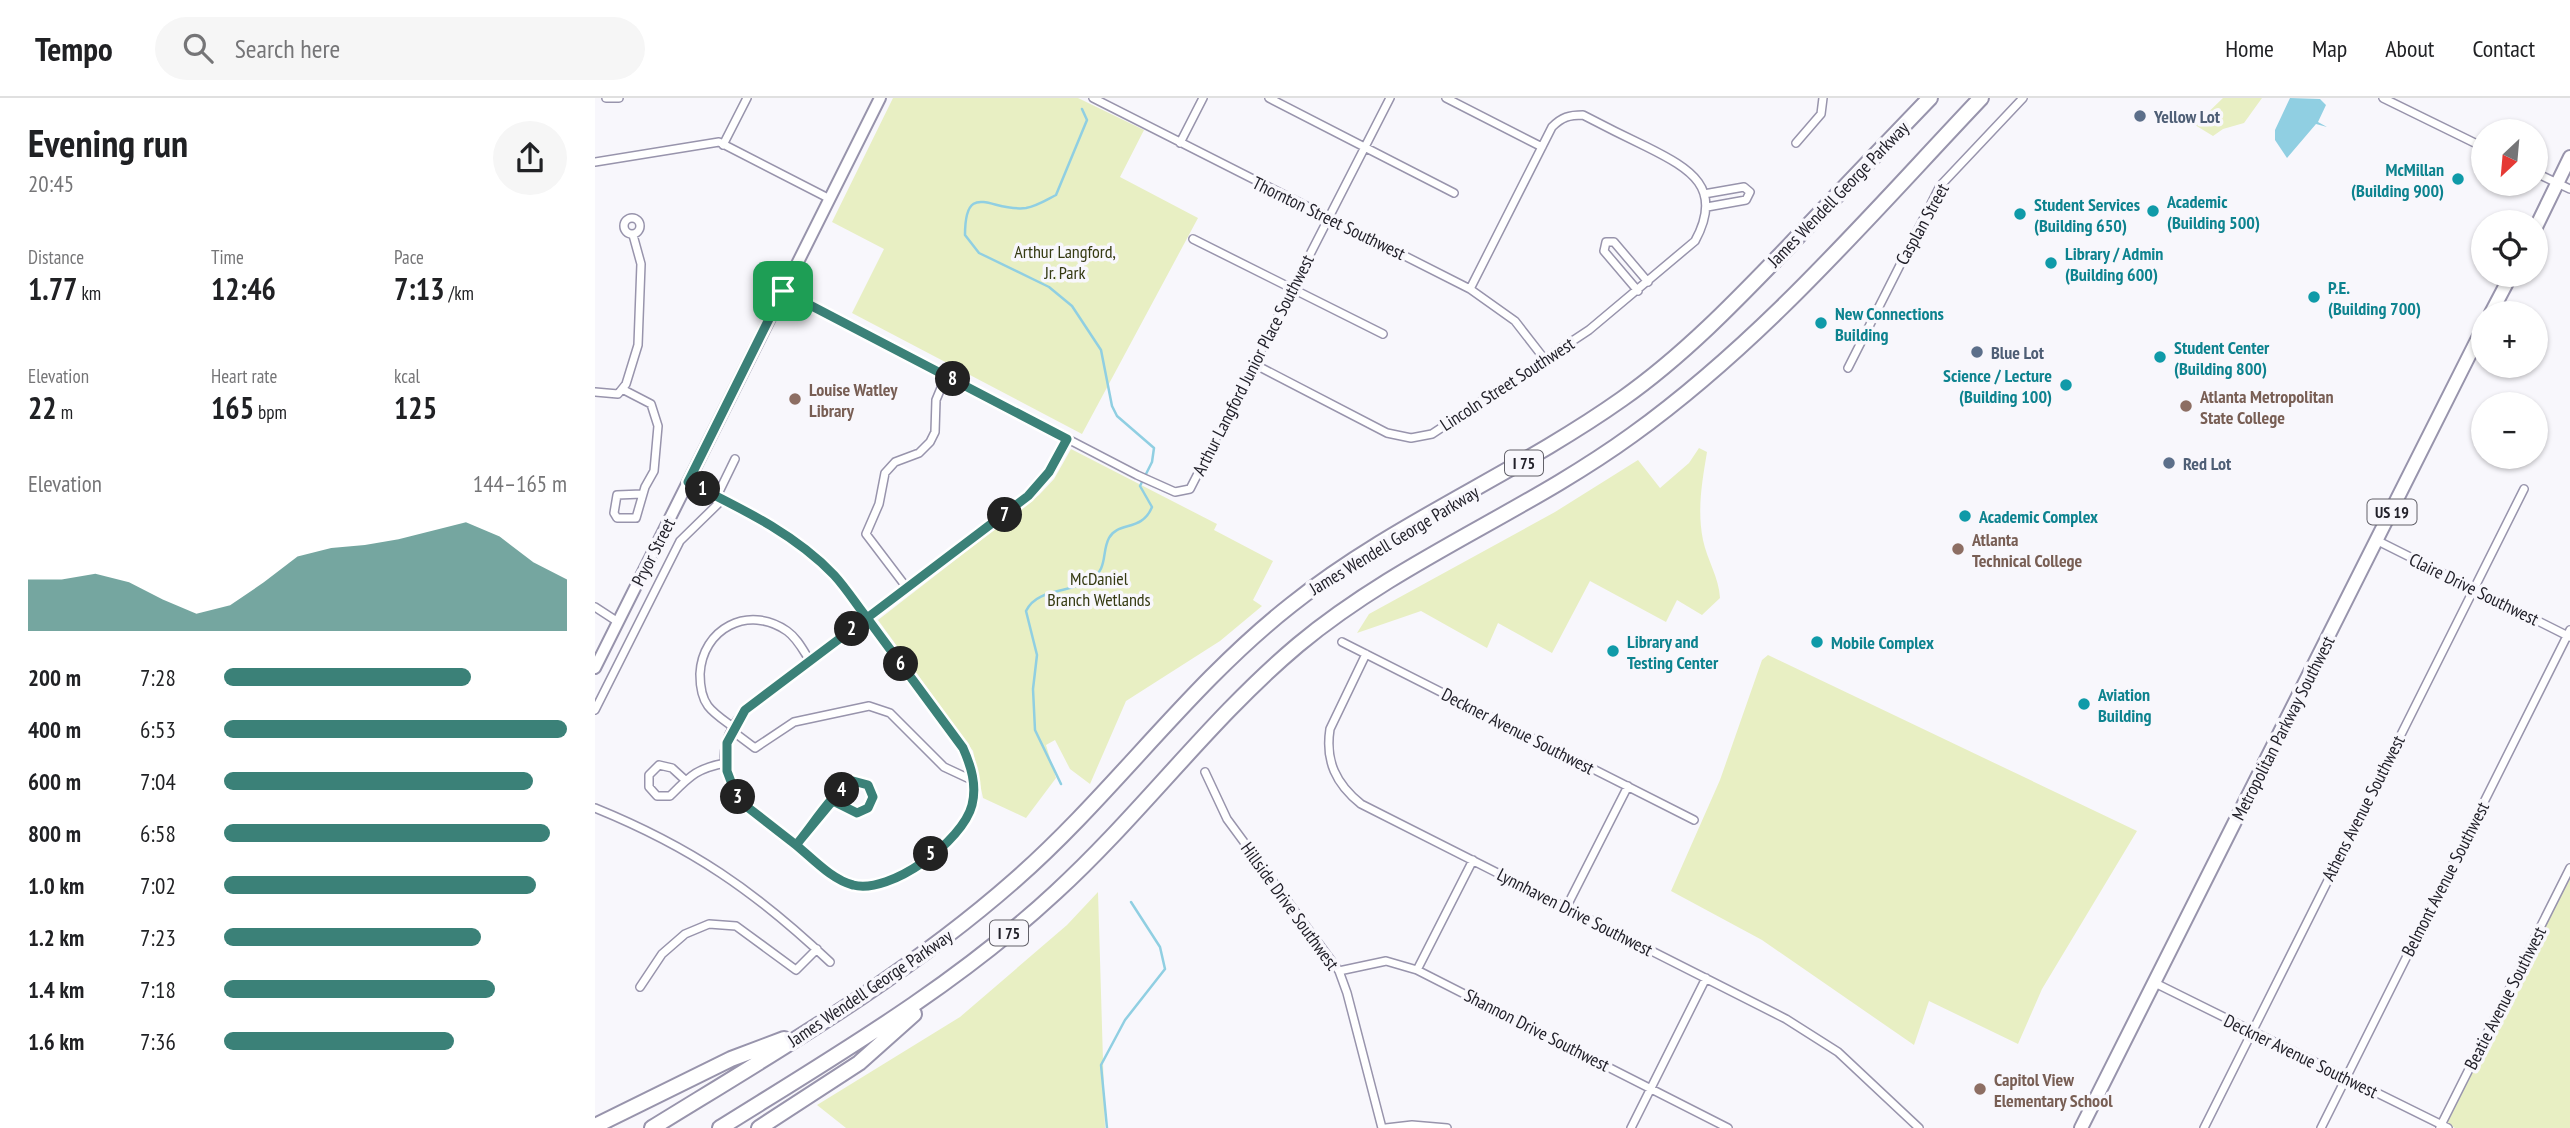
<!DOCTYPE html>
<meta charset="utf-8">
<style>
body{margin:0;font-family:"PT Sans Narrow",sans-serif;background:#f6f6f6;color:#202124;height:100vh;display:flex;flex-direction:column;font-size:26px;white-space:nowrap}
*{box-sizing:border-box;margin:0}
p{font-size:23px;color:#757577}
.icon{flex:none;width:38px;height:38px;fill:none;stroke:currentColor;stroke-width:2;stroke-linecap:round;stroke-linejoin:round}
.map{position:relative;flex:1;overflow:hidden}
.side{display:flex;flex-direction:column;background:#fff;width:595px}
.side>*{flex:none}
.needle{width:46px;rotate:206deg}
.buttons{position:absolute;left:1876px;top:21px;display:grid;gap:14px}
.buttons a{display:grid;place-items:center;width:77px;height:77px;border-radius:50%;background:#fff;box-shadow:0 2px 5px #0004;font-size:35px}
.pin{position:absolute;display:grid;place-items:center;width:60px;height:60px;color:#fff;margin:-30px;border-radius:14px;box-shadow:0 4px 10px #0006}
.km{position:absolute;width:35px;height:35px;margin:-18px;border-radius:50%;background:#222;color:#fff;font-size:19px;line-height:35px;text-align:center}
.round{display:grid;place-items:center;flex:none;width:74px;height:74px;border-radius:37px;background:#f6f6f6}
.overview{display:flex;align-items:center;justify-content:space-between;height:119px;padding:0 28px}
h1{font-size:38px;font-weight:700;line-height:52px}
.figures{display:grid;grid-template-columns:repeat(3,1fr);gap:10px;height:119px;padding:7px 28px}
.figures div{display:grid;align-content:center}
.figures b{font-size:30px;font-weight:700}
.figures small{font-size:19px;font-weight:400}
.figures p{font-size:19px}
.chart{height:196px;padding:14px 28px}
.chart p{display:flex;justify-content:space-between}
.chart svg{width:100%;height:126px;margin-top:7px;fill:#3b8178;opacity:.7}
ul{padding:0 28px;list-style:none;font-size:23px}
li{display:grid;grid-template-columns:112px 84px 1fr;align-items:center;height:52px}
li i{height:18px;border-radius:9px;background:#3b8178}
header{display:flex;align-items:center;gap:42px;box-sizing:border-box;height:98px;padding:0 35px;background:#fff;border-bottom:2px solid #e0e0e0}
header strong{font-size:33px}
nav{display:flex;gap:38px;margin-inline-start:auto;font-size:24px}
.search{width:490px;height:63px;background:#f6f6f6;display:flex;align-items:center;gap:18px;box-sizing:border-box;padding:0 24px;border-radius:38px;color:#757577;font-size:26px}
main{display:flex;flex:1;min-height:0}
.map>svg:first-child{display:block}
.green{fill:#e8efc3}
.water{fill:#90cfe2}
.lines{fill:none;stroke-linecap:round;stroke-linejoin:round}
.stream{stroke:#90cfe2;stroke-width:2.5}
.street-casing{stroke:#9894ac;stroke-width:10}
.secondary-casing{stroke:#9894ac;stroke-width:14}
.primary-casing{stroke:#9894ac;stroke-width:16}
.highway-casing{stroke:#9894ac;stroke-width:18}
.street{stroke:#fff;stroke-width:7}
.secondary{stroke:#fff;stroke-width:10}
.primary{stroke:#fff;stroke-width:12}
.highway{stroke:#fff;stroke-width:14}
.route-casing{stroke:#fff;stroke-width:14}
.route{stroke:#3b8178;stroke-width:9}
.service-dot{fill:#5c6f8a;stroke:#f8f7fc;stroke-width:2.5}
.culture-dot{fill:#0f9aa8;stroke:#f8f7fc;stroke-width:2.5}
.education-dot{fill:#8d6e63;stroke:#f8f7fc;stroke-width:2.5}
.labels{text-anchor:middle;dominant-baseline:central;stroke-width:7;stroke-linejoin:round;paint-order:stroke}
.shield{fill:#f8f7fc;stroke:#626169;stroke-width:2}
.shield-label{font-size:16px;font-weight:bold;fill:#22212a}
.service-label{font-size:18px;font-weight:bold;fill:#4e5e75;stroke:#f8f7fc;text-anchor:start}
.culture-label{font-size:18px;font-weight:bold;fill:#0d838f;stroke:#f8f7fc;text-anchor:start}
.street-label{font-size:18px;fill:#22212a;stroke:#f8f7fc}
.park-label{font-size:18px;fill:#353a12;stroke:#f8f7fc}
.education-label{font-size:18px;font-weight:bold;fill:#785e54;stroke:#f8f7fc;text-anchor:start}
</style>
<header>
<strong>Tempo</strong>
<div class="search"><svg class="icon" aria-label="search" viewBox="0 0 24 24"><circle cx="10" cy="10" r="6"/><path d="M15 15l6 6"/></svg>Search here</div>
<nav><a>Home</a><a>Map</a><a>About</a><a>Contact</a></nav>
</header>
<main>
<section class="side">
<div class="overview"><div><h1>Evening run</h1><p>20:45</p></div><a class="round"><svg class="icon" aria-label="share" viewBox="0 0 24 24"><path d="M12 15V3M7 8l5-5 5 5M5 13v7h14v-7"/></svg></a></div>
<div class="figures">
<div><p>Distance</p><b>1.77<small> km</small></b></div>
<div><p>Time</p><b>12:46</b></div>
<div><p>Pace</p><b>7:13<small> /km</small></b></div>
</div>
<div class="figures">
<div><p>Elevation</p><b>22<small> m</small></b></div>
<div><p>Heart rate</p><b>165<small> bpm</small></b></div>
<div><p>kcal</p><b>125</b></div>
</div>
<div class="chart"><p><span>Elevation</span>144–165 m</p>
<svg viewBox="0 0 160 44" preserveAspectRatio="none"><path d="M0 44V26L10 26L20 24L30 27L40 33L50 38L60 35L70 27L80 18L90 15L100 14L110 12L120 9L130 6L140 11L150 20L160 26V44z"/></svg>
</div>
<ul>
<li><b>200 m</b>7:28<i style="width:72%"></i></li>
<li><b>400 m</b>6:53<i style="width:100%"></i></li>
<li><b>600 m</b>7:04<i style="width:90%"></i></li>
<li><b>800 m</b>6:58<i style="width:95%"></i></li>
<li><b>1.0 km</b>7:02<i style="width:91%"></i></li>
<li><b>1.2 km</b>7:23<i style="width:75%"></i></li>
<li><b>1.4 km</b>7:18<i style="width:79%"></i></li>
<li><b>1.6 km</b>7:36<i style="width:67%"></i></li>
</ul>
</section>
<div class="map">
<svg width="1975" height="1030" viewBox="0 0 1975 1030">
<rect width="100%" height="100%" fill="#f8f7fc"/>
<path class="green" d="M298,0H483L549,32L525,79L603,120L487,336L257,215L289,151L237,124Z
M1628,0H1667L1649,25L1628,31L1618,38L1600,27Z
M1104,350L1112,354C1107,384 1102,412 1108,442C1112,462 1124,479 1125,500L1107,517L1082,502L1071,524L995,483L957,555L903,525L892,550L826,513L762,535L774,516L960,414L1043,362L1065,390L1094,365Z
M476,351L622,426L619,432L678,463L658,502L667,508L625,543L531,603L495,686L475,671L460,642L451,647L461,680L431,720L388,700L378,653L283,522L444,397L459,381Z
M1173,557L1542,733L1447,891L1423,946L1334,903L1319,947L1167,842L1076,793L1125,682L1167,562Z
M1975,765V1030H1860L1845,1022Z
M503,794L510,1030H251L222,1007L365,919L472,827Z"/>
<path class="water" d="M1695,0L1725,1L1731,7L1723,24L1732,29L1721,26L1692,60L1680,42V32Z"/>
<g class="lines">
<path class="stream" d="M466,686L440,632L438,591L442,557L431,513C442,490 474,495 494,483C514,471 506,455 514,440C523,423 547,434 557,409L545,388L557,364L559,350L522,318L517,308L506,252L477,208L454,189L384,155L370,137C370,80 398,115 431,110C442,108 451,102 461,97L492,22L487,11
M512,1030L506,967L530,922L570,871L565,849L536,804"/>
<g class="street-casing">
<path id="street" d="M11,0H24
M498,0L875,191L920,223L951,263
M674,0L859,95
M851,0L947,49
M1788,0L1888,49
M585,45L608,0
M1201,45L1226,16L1228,0
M128,47L152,0
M0,64L124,44L235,101
M1941,75L1975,91
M1109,96L1149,89L1155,94L1151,102L1112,109
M29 128a8 8 0 1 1 16 0a8 8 0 1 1-16 0Z
M598,141L788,236
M188,193L542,377L580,394L595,391L795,0
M1043,193L1009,153L1011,144H1019L1053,184
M659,266L792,335L816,340L837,336L994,232L1100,143C1129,90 1096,71 1052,49C1031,39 1009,28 988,17C974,17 967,19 957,29L875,191
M1253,270L1345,88L1428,0
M27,291L56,306L63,328L59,373L50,389L41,420H22L19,415L22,397L47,396
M0,294L23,296L31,286L43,247L46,166L38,137
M93,384C145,409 198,435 239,477C251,490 261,506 272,520L433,398L454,374L472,341
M122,398L140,361
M1783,443L1975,539
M312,490L271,436L284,406L290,375L300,364L324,355L335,344L340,334L341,302L351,278
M0,509L23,524
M272,520L368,650C395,710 366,738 316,770C302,779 286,791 268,789C243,785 224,766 205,751C160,715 96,674 150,612Z
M747,544L1099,722
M771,556L735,631C730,663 741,686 766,706L1191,921L1243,954L1324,1030
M0,612L85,443L128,401
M138,629C130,623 119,616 113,608C107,600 105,586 105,576C107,531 153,506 192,533C202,540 208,552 215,563
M136,632L160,650L199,624L274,608L295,615L349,669L379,683
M610,674L632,721L744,873L752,895L787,1030
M89,681L77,670L64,667L54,677V689L62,698H75C95,678 102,670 131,665
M0,710C96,749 160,793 235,864
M201,747C210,736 247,686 257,684C262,682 268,685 273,687L278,699L273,710L262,715L238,703
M971,810L1033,688
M822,872L878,762
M744,873L791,863L822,872L1133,1030
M1560,885L1853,1030
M45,889L67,856L90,836L114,826L141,828L201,872L222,851
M1845,1029L1975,770
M791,1030L817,1027L852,1030
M1036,1030L1111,880
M1609,1030L1929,391
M1726,1030L1975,532"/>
</g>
<g class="secondary-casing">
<path id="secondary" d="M0,570L285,0"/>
</g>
<g class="primary-casing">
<path id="primary" d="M1941,129L1975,59
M1896,215L1916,177
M1486,1030L1888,230"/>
</g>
<g class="highway-casing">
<path id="highway" d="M0,1028L136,961L189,941
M57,1030C182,953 310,879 420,782C518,696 593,588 696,507C797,426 921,376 1027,301C1088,258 1140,204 1192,150C1239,100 1287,50 1335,0
M125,1030C242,957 360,888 461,794C546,716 615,621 703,547C805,462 931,414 1037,337C1169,242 1275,117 1386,0
M164,1030L264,965L319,916"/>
</g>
<use href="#street" class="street"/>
<use href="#secondary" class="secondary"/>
<use href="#primary" class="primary"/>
<use href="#highway" class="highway"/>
</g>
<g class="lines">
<g class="route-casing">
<path id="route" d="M188,193L93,384C145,410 199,435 239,477C251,490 261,506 272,520L150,612L132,645V673L141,697L151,708L201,747L235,706L238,703L262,715L273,710L278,699L273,687L258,683C238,693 216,730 201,747C217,760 237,782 258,787C295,797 368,743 377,707C382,687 376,668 368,650L272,520L433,398L454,374L472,341L188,193"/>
</g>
<use href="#route" class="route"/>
</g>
<g class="service-dot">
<circle cx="1545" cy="18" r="7"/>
<circle cx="1382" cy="254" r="7"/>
<circle cx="1574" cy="365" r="7"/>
</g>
<g class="culture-dot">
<circle cx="1863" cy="81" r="7"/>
<circle cx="1558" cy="113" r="7"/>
<circle cx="1425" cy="116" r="7"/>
<circle cx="1456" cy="165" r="7"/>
<circle cx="1719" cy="199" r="7"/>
<circle cx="1226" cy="225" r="7"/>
<circle cx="1565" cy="259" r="7"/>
<circle cx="1471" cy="287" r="7"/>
<circle cx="1370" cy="418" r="7"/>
<circle cx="1222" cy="544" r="7"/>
<circle cx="1018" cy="553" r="7"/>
<circle cx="1489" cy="606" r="7"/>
</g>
<g class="education-dot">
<circle cx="200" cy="301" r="7"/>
<circle cx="1591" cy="308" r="7"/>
<circle cx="1363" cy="451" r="7"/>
<circle cx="1385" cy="991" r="7"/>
</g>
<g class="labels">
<g class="shield">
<rect x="910" y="352.5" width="38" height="25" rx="5"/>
<rect x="1772.5" y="401.5" width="49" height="25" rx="5"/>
<rect x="395" y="822.5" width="38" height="25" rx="5"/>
</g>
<g class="shield-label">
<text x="929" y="365">I 75</text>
<text x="1797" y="414">US 19</text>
<text x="414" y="835">I 75</text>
</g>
<g class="service-label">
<text x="1559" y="18">Yellow Lot</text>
<text x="1396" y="254">Blue Lot</text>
<text x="1588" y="365">Red Lot</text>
</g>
<g class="culture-label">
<text x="1849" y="71" text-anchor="end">McMillan<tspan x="1849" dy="21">(Building 900)</tspan></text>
<text x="1572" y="103">Academic<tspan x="1572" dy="21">(Building 500)</tspan></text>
<text x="1439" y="106">Student Services<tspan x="1439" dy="21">(Building 650)</tspan></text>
<text x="1470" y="155">Library / Admin<tspan x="1470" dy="21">(Building 600)</tspan></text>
<text x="1733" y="189">P.E.<tspan x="1733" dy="21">(Building 700)</tspan></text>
<text x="1240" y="215">New Connections<tspan x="1240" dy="21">Building</tspan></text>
<text x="1579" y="249">Student Center<tspan x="1579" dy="21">(Building 800)</tspan></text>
<text x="1457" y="277" text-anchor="end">Science / Lecture<tspan x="1457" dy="21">(Building 100)</tspan></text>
<text x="1384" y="418">Academic Complex</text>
<text x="1032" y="543">Library and<tspan x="1032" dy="21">Testing Center</tspan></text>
<text x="1236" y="544">Mobile Complex</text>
<text x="1503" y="596">Aviation<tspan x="1503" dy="21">Building</tspan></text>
</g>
<g class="street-label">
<text transform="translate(1243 96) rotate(-46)">James Wendell George Parkway</text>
<text transform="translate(734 120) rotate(26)">Thornton Street Southwest</text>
<text transform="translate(1327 126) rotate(-61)">Casplan Street</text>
<text transform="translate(658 267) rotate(-63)">Arthur Langford Junior Place Southwest</text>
<text transform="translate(912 286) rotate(-33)">Lincoln Street Southwest</text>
<text transform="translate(799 442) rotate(-31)">James Wendell George Parkway</text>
<text transform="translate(58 454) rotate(-63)">Pryor Street</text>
<text transform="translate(1879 491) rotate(26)">Claire Drive Southwest</text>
<text transform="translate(1688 630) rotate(-63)">Metropolitan Parkway Southwest</text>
<text transform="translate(923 633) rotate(27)">Deckner Avenue Southwest</text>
<text transform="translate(1768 710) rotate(-63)">Athens Avenue Southwest</text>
<text transform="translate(1850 781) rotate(-63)">Belmont Avenue Southwest</text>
<text transform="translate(695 808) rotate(54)">Hillside Drive Southwest</text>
<text transform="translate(980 814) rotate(27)">Lynnhaven Drive Southwest</text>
<text transform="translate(275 890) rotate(-34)">James Wendell George Parkway</text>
<text transform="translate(1910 900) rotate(-63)">Beatie Avenue Southwest</text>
<text transform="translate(942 932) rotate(27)">Shannon Drive Southwest</text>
<text transform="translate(1706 958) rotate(26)">Deckner Avenue Southwest</text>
</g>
<g class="park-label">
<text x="470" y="153">Arthur Langford,<tspan x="470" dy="21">Jr. Park</tspan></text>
<text x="504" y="480">McDaniel<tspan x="504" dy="21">Branch Wetlands</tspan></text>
</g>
<g class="education-label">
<text x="214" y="291">Louise Watley<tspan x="214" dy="21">Library</tspan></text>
<text x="1605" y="298">Atlanta Metropolitan<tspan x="1605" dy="21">State College</tspan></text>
<text x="1377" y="441">Atlanta<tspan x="1377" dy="21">Technical College</tspan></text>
<text x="1399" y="981">Capitol View<tspan x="1399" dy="21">Elementary School</tspan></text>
</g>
</g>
</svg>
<div class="buttons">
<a><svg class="needle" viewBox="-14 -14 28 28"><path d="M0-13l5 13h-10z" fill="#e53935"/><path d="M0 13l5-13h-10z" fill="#757577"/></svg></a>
<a><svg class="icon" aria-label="locate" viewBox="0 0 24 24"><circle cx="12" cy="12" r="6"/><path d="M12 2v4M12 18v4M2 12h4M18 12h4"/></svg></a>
<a>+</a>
<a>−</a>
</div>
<div class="pin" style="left:188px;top:193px;background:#1e9e55"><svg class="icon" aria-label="arrive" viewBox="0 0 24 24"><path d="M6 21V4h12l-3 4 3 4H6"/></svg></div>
<b class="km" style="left:108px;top:391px">1</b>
<b class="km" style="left:257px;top:531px">2</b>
<b class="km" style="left:143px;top:699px">3</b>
<b class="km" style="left:247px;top:692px">4</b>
<b class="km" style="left:336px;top:756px">5</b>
<b class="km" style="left:306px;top:566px">6</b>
<b class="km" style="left:410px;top:417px">7</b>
<b class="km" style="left:358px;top:281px">8</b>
</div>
</main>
